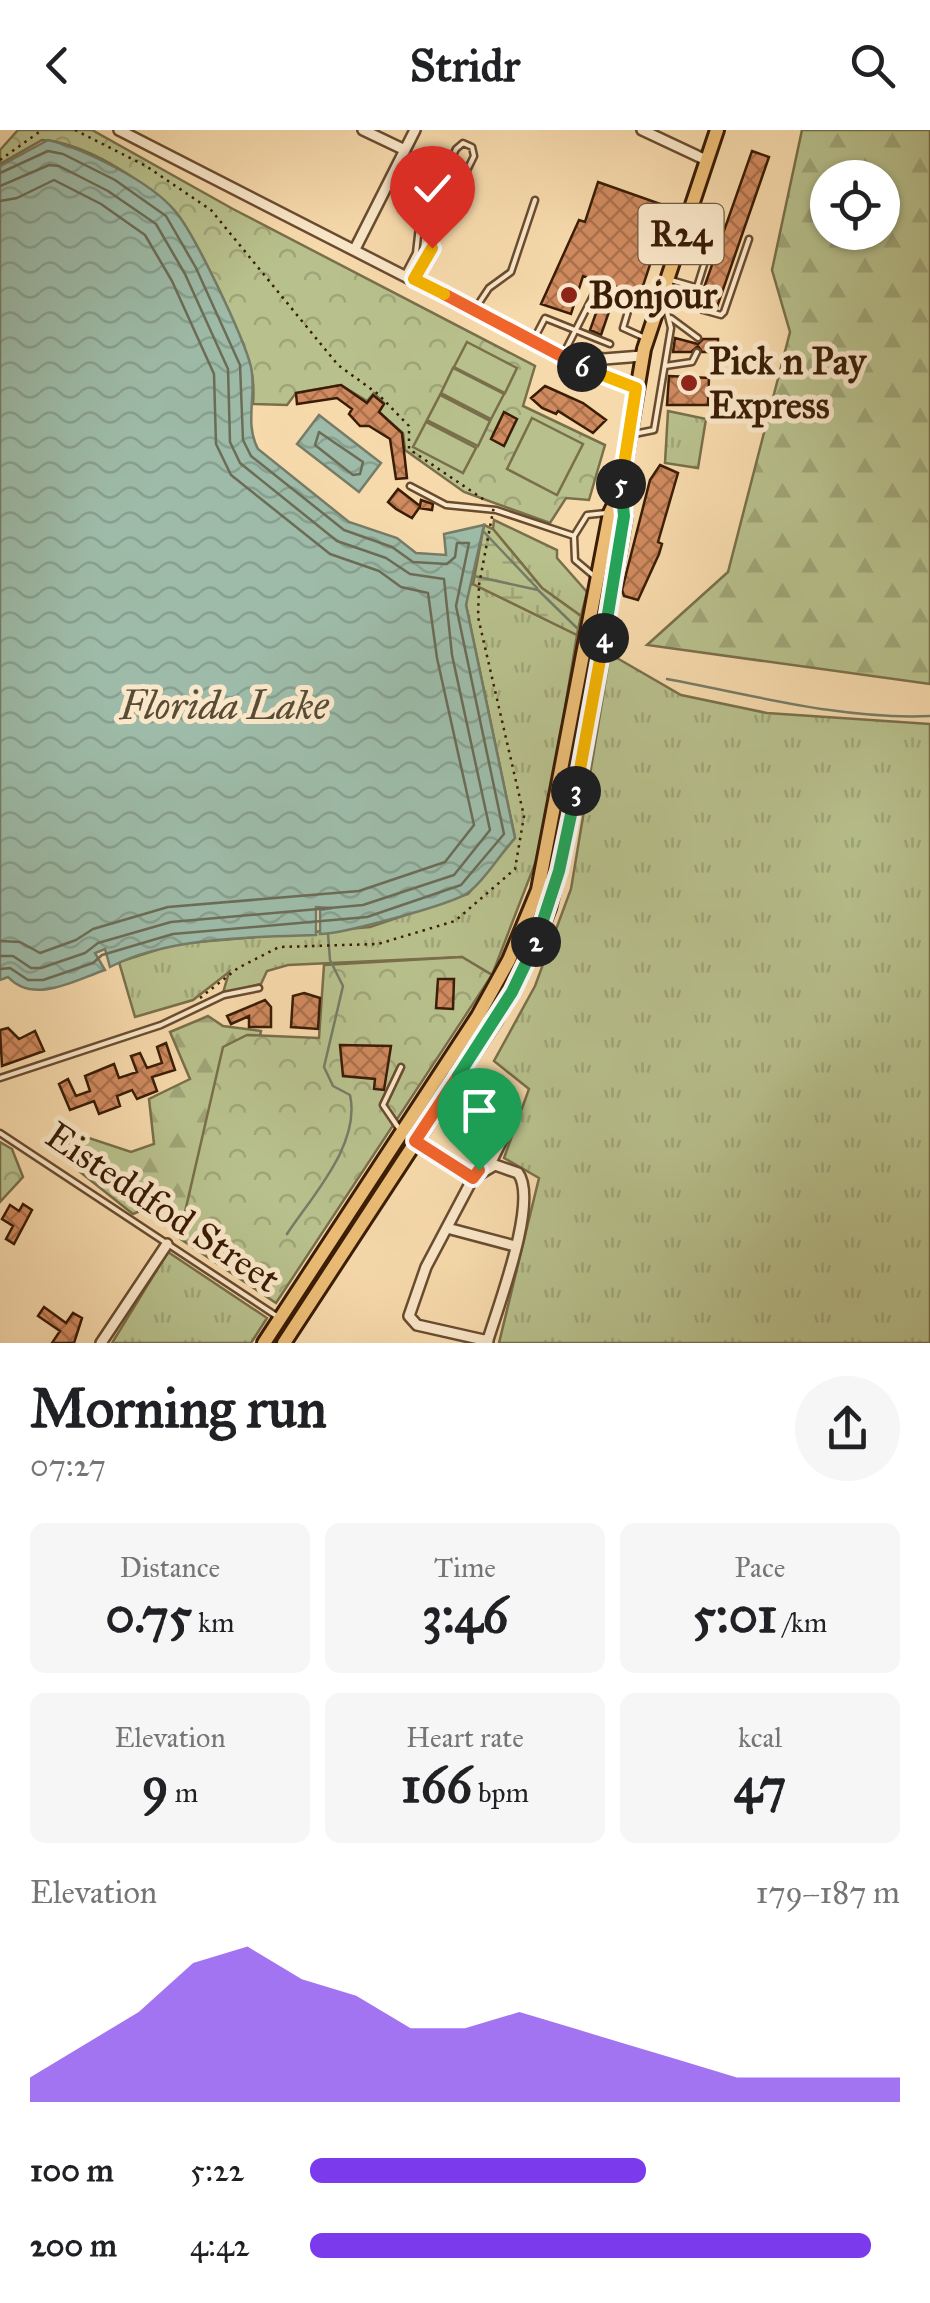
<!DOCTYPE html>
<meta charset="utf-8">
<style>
body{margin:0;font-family:"IM FELL Great Primer",serif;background:#f6f6f6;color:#202124;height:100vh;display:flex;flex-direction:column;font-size:38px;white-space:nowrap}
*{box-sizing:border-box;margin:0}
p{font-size:32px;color:#757577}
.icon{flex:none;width:55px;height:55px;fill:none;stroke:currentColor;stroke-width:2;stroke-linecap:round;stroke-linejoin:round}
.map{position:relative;height:1213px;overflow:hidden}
.drawer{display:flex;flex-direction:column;background:#fff;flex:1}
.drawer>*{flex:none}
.fabs{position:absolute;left:810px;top:30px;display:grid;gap:20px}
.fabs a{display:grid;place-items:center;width:90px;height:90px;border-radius:50%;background:#fff;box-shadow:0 2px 8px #0004;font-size:50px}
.pin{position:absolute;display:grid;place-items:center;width:85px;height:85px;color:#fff;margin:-102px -42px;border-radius:50% 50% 50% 0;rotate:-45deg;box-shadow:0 0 10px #0007}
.pin .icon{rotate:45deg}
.km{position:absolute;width:50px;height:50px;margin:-25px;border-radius:50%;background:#222;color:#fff;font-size:28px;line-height:50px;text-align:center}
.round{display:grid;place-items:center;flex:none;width:105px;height:105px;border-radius:52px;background:#f6f6f6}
.overview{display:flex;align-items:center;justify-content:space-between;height:170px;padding:0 30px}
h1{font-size:55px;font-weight:700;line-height:75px}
.metrics{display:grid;grid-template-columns:repeat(3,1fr);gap:15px;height:170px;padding:10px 30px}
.metrics div{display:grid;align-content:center;border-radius:15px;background:#f6f6f6;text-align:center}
.metrics b{font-size:50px;font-weight:700}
.metrics small{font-size:28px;font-weight:400}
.metrics p{font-size:28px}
.chart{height:280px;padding:20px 30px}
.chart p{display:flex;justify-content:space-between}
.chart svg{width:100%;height:180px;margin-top:10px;fill:#7c3aed;opacity:.7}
ul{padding:0 30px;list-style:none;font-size:32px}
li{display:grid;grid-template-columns:160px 120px 1fr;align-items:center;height:75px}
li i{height:25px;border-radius:12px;background:#7c3aed}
header{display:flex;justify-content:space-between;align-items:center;height:130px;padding:0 30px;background:#fff;font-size:45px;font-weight:700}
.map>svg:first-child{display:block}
.grass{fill:url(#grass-tufts);stroke:#796f4a;stroke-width:2.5}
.forest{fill:url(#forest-firs);stroke:#796f4a;stroke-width:2.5;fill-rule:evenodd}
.wetland{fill:url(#wetland-marsh);stroke:#796f4a;stroke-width:2.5}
.park{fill:url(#park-crowns);stroke:#796f4a;stroke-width:2.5}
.garden{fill:#b8c18d;stroke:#796f4a;stroke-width:2.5}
.water{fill:url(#water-waves);stroke:#757c67;stroke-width:2.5}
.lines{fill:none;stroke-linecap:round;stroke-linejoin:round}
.shore{stroke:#6c6c57;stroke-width:2.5}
.stream{stroke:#757c67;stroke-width:2.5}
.building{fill:url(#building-cross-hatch);stroke:#3a1d06;stroke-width:2.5}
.lane-casing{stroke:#694c30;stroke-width:9}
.street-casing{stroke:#694c30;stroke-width:14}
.primary-casing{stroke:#3a1d06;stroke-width:18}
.path{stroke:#3a1d06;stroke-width:2.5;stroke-dasharray:2.5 5;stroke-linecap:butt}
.lane{stroke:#fae7c9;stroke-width:4}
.street{stroke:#fae7c9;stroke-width:9}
.primary{stroke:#ecbd76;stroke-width:12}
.path-bridge{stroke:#3a1d06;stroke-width:2.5;stroke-dasharray:2.5 5;stroke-linecap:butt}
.split-1-casing{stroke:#fff;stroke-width:20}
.split-2-casing{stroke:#fff;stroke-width:20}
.split-3-casing{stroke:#fff;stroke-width:20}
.split-4-casing{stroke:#fff;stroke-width:20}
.split-5-casing{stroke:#fff;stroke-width:20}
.split-6-casing{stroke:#fff;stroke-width:20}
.split-7-casing{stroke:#fff;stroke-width:20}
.split-8-casing{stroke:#fff;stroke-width:20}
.split-1{stroke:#f0652b;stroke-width:12}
.split-2{stroke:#22a559;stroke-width:12}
.split-3{stroke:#22a559;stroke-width:12}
.split-4{stroke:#f5b400;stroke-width:12}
.split-5{stroke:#22a559;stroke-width:12}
.split-6{stroke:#f5b400;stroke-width:12}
.split-7{stroke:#f0652b;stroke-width:12}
.split-8{stroke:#f5b400;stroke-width:12}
.poi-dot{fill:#8f2418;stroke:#fae7c9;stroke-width:4}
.labels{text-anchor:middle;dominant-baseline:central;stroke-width:10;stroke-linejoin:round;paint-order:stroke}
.shield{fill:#fae7c9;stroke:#745a40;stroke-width:2.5}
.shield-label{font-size:35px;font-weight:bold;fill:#3a1d06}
.poi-label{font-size:38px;font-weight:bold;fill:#3a1d06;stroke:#fae7c9;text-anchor:start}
.street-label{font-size:38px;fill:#3a1d06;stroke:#fae7c9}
.water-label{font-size:40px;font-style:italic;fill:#584c37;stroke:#fae7c9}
</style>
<header><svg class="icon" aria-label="back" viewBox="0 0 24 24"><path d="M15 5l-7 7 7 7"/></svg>Stridr<svg class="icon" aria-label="search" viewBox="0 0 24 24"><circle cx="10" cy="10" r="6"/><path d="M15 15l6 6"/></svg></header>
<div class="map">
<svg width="930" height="1213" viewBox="0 0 930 1213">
<defs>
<pattern id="grass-tufts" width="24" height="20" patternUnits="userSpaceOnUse" patternTransform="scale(2.5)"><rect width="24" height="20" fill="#b8c18d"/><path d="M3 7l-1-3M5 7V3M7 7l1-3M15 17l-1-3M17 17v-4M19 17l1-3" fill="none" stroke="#9fa578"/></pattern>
<pattern id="forest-firs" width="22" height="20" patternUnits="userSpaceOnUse" patternTransform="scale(2.5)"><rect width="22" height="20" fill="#b8c18d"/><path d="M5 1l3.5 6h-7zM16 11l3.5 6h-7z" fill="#9fa578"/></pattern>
<pattern id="wetland-marsh" width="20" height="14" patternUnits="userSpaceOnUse" patternTransform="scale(2.5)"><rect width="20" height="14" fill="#b8c18d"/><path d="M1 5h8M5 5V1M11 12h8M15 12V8" fill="none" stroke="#9fa578"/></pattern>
<pattern id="park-crowns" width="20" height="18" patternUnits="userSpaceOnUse" patternTransform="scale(2.5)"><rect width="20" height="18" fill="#b8c18d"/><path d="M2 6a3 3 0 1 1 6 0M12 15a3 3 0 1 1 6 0" fill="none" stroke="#9fa578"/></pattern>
<pattern id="water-waves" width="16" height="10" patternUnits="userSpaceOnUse" patternTransform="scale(2.5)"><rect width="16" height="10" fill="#9dbba8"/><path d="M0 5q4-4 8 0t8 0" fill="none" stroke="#88a08f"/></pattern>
<pattern id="building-cross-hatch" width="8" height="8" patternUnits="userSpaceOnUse" patternTransform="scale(2.5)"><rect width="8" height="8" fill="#d08a5f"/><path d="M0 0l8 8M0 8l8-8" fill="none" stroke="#aa704c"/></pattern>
</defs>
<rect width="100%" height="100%" fill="#f7daac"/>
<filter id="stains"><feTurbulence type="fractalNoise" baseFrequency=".002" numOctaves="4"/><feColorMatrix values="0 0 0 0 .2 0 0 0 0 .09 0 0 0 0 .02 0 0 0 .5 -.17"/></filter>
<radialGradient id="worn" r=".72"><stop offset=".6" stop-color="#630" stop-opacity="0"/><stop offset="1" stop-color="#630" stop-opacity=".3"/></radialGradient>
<path class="grass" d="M668,281L706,289L698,338L665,333Z
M494,390L557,420V428L587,462L581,486L542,458L493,399Z
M473,454L577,505L543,713L492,845L462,827L288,835L267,841L261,854L223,863L229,842L193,870L135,887L119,832L175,814L370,797L468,764L515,708L466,475L467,456Z
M610,524L681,565L767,583L930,594V1213H499L539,1048L504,1028L529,959L494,931L535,856L571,759Z
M168,1122L267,1188L251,1213H112Z"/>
<path class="forest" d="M802,0H930V554L647,515L728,442L790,202L772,140ZM828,48H882V102H828Z
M208,886L223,896L261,901L213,1121L176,1091L165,1070L133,1084L80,1042L63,1013L68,1001L131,1022L154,1014L149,969L190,949L170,902Z"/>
<path class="wetland" d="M484,395L493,399L542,458L581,486L577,505L473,454Z"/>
<path class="park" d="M18,0H92L233,79L535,236L523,276L605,315L589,370L566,368L550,393L464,362L405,320L403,303L379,282L384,273L374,263L367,271L341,255L296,263L287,275L253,274C254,261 254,249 250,236C242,206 192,96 171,77C139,48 85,13 42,10L0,34V20Z
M462,827L492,845L276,1173L179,1108L223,917L247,905L319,908L324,835Z
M0,1012L12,1019L23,1047L0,1072Z"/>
<path class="garden" d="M467,212L517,238L505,263L454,237Z
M453,238L504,264L491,289L441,263Z
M440,265L490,291L478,316L427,290Z
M532,288L583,314L557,365L507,339Z
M426,292L476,318L463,343L413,317Z"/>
<path class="water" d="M48,10C83,18 151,52 174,80C194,102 244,208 251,237C257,265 244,293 258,319L349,392L397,408L416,423L446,425L444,404L484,395L466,475L515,708C499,725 487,748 469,762C454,774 342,804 320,804V780L332,778L316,777V805C251,807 168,807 110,837L105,819L95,823L105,840C75,850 34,875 8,847L0,850V36Z
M319,285L381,333L359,362L297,314Z"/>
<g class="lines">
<path class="shore" d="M0,43L48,21L63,24L115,50L166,86L196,138L240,235L243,310L251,326L344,400L392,417L413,432L447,434L455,427L457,413H469L456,476L504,704L461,755L367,787L173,804L102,825L93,833L43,850H28L10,838L0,839
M0,56L49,35L59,36L108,61L156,94L185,144L228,239L230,312L240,333L337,411L386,428L410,444L444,449L452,525L490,700L454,745L363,775L171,792L98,813L85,823L41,838H31L13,826H0
M0,71L17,68L54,50L101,74L145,105L172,151L214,244L216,314L231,345L330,424L379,441L401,457L428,463L437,528L474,695L445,732L359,761L168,777L93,799L76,810L40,823L20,812L0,811
M319,302L363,332L360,344L353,345L315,315Z"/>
<path class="stream" d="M483,401L537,458
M474,446L538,460L578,499
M667,549C753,565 842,590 930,586
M287,1104C312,1066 361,1014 350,965L333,956L324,937L343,856L330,830L328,804"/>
</g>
<path class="building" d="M752,21L769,27L717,177L700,169Z
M598,52L669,77L640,165L583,146L571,184L541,174L579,90L585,92Z
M603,163L614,167L601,205L590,200Z
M675,208L698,214L703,209H718V222H702L698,216L691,222H673Z
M669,246L709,248L708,275H667Z
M341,255L367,273L373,265L384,274L379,282L402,303L407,348L396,349L390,309L369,296H360L349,284L352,279L337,268L297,274L296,263Z
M545,256L583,273L606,290L593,303L558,281L556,284L542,278L531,268Z
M504,282L517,289L504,316L491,309Z
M660,335L678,343L658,412L662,414L659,424L638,470L624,466L622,460L650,350Z
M398,359L420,376L421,370L433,374L432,380L419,378L412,388L396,379L388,372Z
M438,849H454L453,879L436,878Z
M304,863L320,868L318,899L291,897L293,866Z
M265,870L271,877V897H249V886L231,894L227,886Z
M8,898L19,909L35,901L44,921L2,936L0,900Z
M166,913L175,940L152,947L157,961L137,969L132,960L117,966L120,976L99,984L94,971L70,980L59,954L68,949L76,966L90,961L85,946L114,934L119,948L137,942L131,926L140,923L147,938L162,933L157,917Z
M340,915L391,916L384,960L374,959L375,949L343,946Z
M23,1074L32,1080L14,1114L6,1109L13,1096L2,1089L10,1075L19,1081Z
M44,1177L66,1193L73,1183L82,1188L74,1213H52L60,1201L38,1186Z"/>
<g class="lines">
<g class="lane-casing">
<path id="lane" d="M716,96L693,170L703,180L721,185L724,182L749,109
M405,144L416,123L419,97L456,19L463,13L472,17L474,26L414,149
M671,150L695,157
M632,168L623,198L643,207
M475,179L489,158L511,142L535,70
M671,188L698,208
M534,209L545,188L610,214
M565,221L597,158L601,156L652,175
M665,236L692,232L697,222
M634,304L654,300L671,198L665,174
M410,356L446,375L496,380L574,406
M594,446L575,430L574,406L587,385L606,383
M0,948L161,895L224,865L259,858
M398,997L383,975L401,937
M0,1003L275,1185"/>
</g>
<g class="street-casing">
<path id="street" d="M119,0L588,240L636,258
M363,0L405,20
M642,0L706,30
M355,119L415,0
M563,223L604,229L642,226
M402,1000L473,1048
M489,1036L514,986
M447,1098L515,1116
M101,1213L167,1114
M487,1213C497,1179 539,1071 518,1043L495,1035L473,1048L426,1137L409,1186L417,1195L488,1211"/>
</g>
<g class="primary-casing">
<path id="primary" d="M264,1213L478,886L509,830L538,760L610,383L620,362L644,219L717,0
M284,1213L496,889L534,817L549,778L570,692L620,417L625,386L620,364"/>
</g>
<path class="path" d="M75,0L146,36L211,80L338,235L378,264L409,296V319L486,371
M0,30L42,0
M200,868L238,838L279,817L378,814L455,791L515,739L524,686L478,487L479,455"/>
<use href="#lane" class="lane"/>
<use href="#street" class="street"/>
<use href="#primary" class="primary"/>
<path class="path-bridge" d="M479,455L494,376"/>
</g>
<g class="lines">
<g class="split-1-casing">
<path id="split-1" d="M458,946L415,1011L473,1048L479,1040"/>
</g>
<g class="split-2-casing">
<path id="split-2" d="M458,946L512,862L536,812"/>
</g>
<g class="split-3-casing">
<path id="split-3" d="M536,812L559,741L576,661"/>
</g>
<g class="split-4-casing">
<path id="split-4" d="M576,661L604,508"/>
</g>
<g class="split-5-casing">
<path id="split-5" d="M604,508L624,386L621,354"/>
</g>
<g class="split-6-casing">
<path id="split-6" d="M582,237L636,258L621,354"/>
</g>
<g class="split-7-casing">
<path id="split-7" d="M444,164L582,237"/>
</g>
<g class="split-8-casing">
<path id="split-8" d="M432,118L414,149L444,164"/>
</g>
<use href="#split-1" class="split-1"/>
<use href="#split-2" class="split-2"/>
<use href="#split-3" class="split-3"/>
<use href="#split-4" class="split-4"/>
<use href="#split-5" class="split-5"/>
<use href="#split-6" class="split-6"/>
<use href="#split-7" class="split-7"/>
<use href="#split-8" class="split-8"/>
</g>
<g class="poi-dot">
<circle cx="569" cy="165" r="10"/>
<circle cx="689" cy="253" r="10"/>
</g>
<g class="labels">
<rect class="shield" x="638.5" y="74" width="85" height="60" rx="8"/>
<g class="shield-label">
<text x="681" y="104">R24</text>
</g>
<g class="poi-label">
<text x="589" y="165">Bonjour</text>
<text x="709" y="231">Pick n Pay<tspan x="709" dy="44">Express</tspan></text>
</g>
<g class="street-label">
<text transform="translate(163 1077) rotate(34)">Eisteddfod Street</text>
</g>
<g class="water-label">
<text x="224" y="575">Florida Lake</text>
</g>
</g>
<rect width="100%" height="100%" filter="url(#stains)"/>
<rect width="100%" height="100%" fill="url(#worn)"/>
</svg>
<div class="fabs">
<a><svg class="icon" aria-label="locate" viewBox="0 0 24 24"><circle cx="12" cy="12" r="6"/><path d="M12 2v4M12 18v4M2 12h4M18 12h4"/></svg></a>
</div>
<div class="pin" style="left:479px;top:1040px;background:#1e9e55"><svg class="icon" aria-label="arrive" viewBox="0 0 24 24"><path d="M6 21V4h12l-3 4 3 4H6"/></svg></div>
<div class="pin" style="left:432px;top:118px;background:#d93025"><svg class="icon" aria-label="check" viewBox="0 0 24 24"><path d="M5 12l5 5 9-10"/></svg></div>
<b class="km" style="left:536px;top:812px">2</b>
<b class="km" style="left:576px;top:661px">3</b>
<b class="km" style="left:604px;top:508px">4</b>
<b class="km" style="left:621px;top:354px">5</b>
<b class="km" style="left:582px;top:237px">6</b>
</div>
<section class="drawer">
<div class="overview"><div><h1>Morning run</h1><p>07:27</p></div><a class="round"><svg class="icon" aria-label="share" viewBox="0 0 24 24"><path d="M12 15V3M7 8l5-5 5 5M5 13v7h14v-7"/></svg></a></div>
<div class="metrics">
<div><p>Distance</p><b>0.75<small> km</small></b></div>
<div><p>Time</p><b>3:46</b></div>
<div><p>Pace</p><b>5:01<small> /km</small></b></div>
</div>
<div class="metrics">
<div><p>Elevation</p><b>9<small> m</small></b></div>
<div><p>Heart rate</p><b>166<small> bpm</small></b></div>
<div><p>kcal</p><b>47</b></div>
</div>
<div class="chart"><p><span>Elevation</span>179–187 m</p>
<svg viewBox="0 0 160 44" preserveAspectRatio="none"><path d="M0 44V38L10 30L20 22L30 10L40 6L50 14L60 18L70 26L80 26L90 22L100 26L110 30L120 34L130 38L140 38L150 38L160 38V44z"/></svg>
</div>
<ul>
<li><b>100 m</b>5:22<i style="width:57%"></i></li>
<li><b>200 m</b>4:42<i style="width:95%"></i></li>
</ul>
</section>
